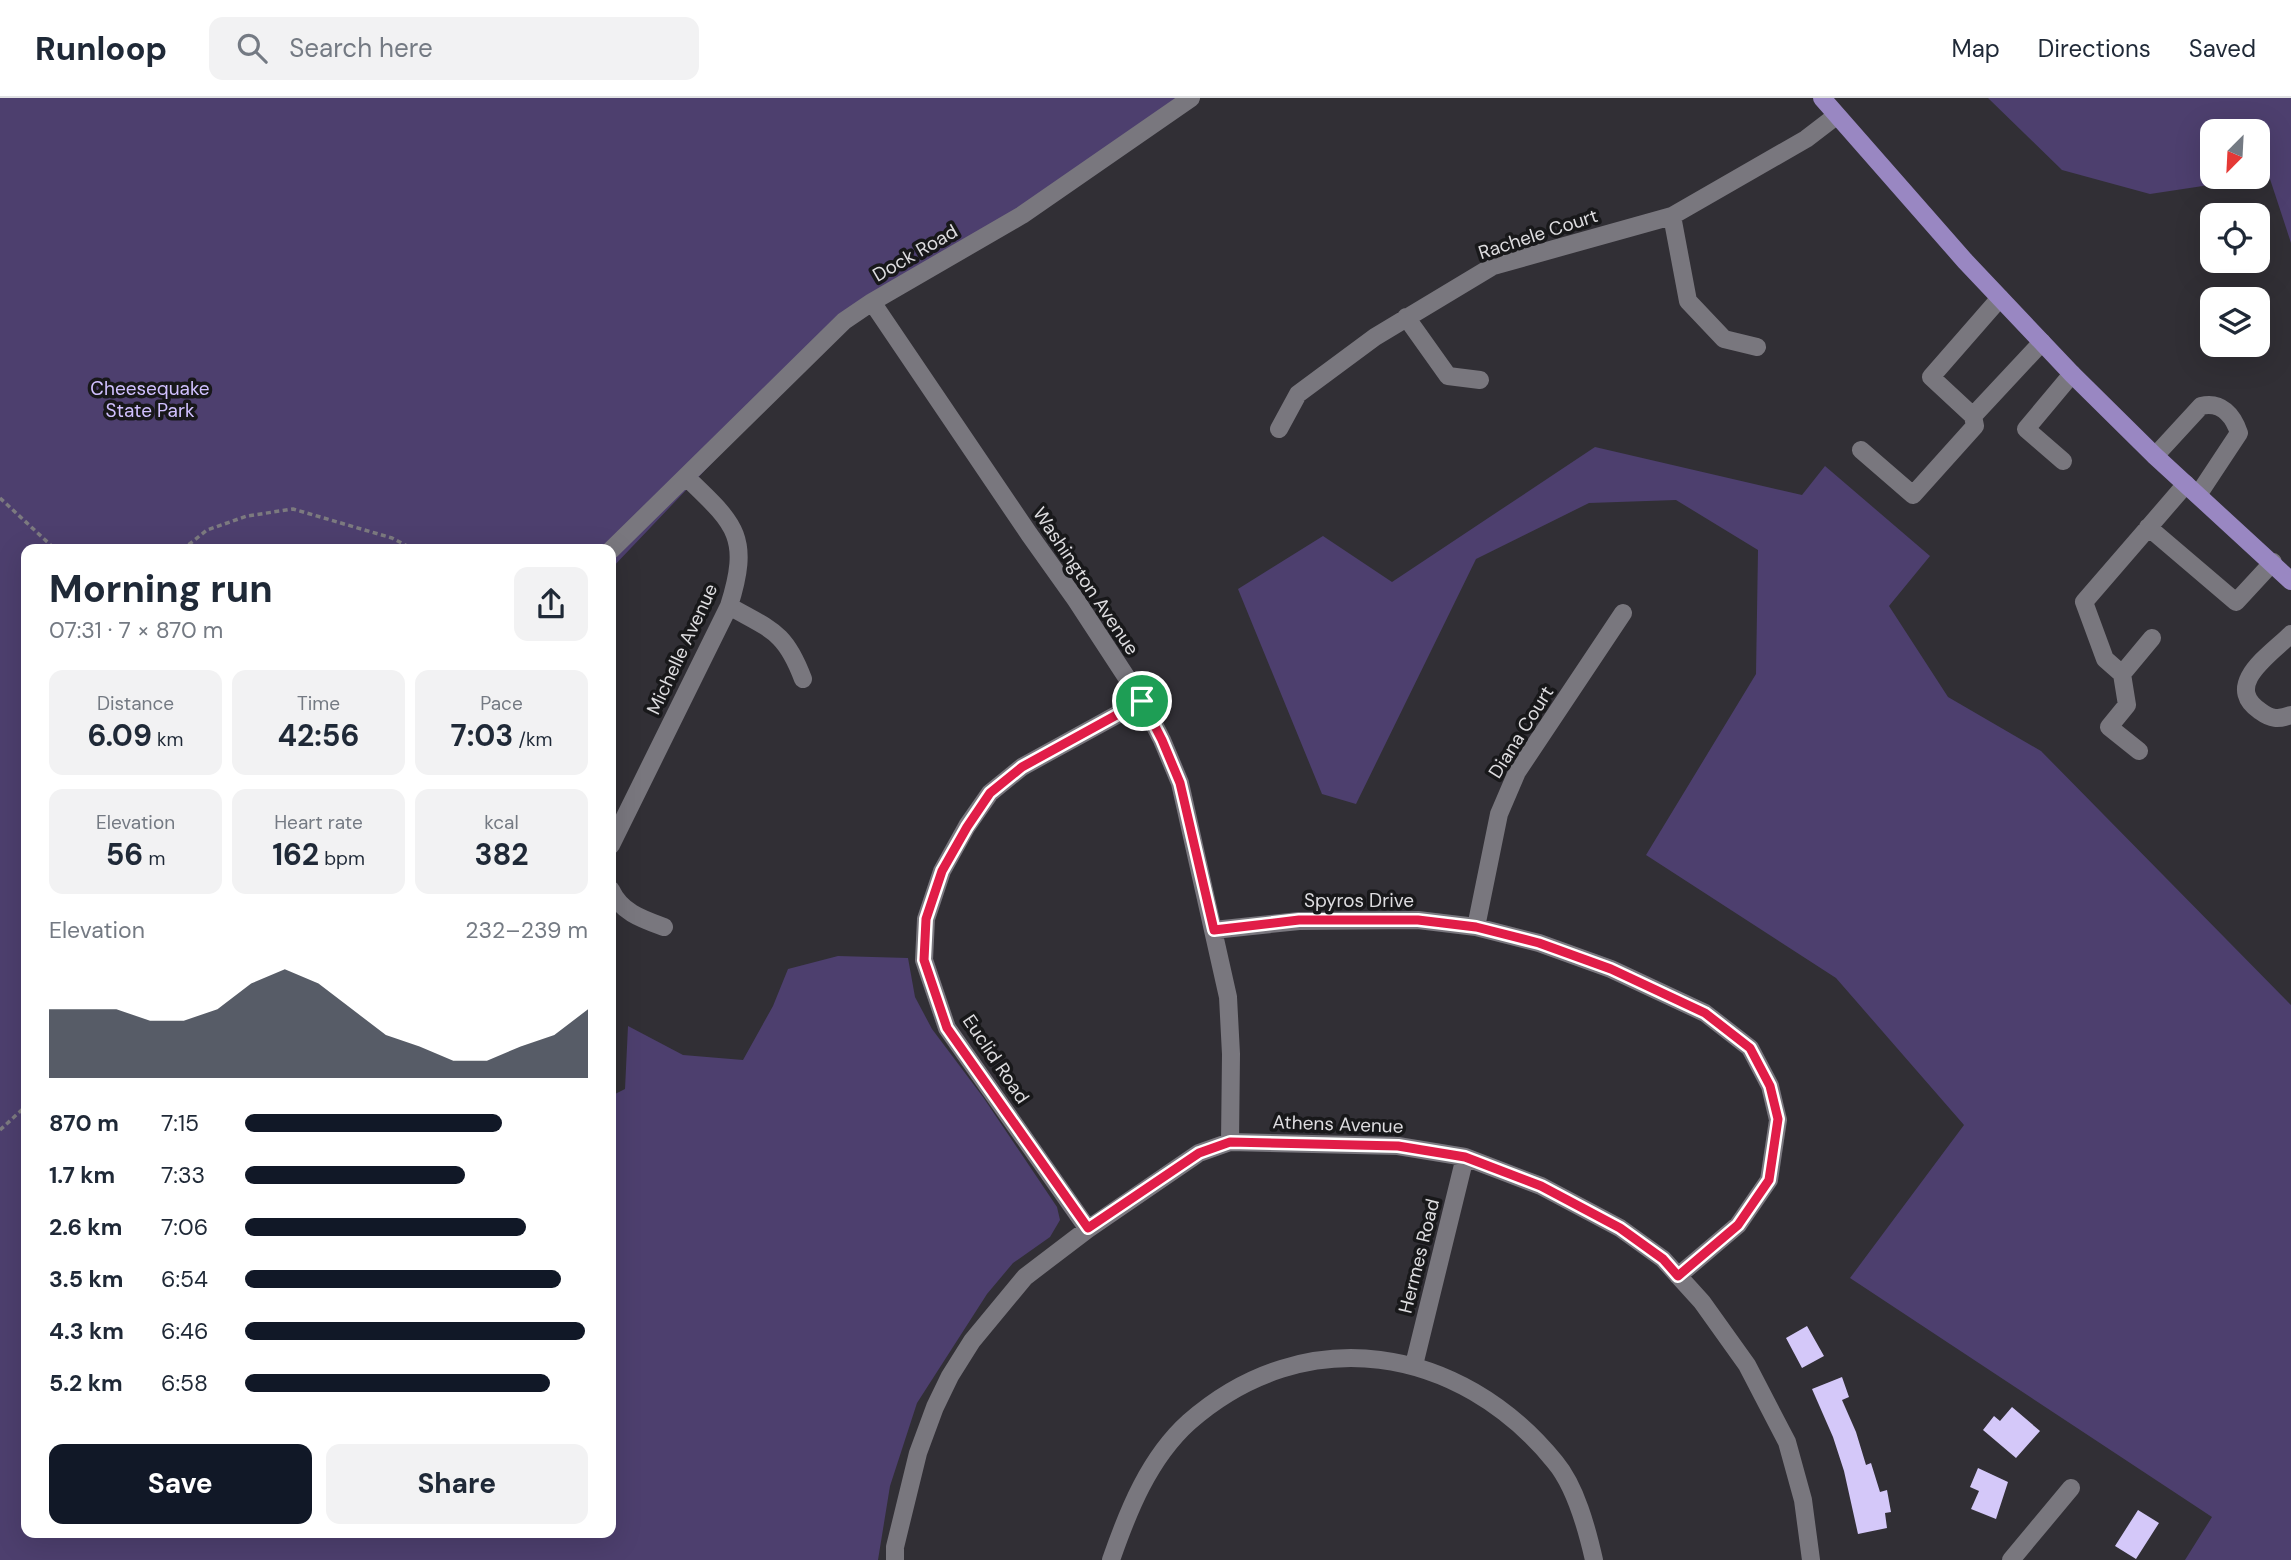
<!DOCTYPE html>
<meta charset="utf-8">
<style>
body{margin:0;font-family:"DM Sans",sans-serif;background:#f2f2f3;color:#1f2937;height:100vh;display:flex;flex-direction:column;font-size:26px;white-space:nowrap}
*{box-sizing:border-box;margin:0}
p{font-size:23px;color:#747a83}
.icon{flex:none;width:38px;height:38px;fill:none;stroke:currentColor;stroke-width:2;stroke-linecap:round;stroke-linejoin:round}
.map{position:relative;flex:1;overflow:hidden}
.details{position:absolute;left:21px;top:446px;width:595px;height:994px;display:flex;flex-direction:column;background:#fff;border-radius:14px;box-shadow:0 7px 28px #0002}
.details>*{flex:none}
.needle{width:46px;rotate:204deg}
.controls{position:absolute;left:2200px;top:21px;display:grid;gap:14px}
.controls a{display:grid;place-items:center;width:70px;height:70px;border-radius:14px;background:#fff;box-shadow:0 7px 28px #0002;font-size:35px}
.pin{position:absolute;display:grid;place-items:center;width:60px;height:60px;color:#fff;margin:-30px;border:4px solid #fff;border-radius:50%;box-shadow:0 2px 7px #0007}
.round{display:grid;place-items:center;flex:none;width:74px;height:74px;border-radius:14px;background:#f2f2f3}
.headline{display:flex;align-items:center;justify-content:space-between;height:119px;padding:0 28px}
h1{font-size:38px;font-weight:700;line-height:52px}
.stats{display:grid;grid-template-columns:repeat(3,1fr);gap:10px;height:119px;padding:7px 28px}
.stats div{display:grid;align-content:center;border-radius:14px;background:#f2f2f3;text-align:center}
.stats b{font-size:30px;font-weight:700}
.stats small{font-size:19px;font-weight:400}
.stats p{font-size:19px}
.chart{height:196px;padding:14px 28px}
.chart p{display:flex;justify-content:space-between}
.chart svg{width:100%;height:126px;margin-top:7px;fill:#111827;opacity:.7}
.action{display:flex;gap:14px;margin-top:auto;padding:14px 28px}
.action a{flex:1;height:80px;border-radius:14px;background:#111827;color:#fff;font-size:28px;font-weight:700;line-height:80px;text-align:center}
.action a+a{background:#f2f2f3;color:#1f2937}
ul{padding:0 28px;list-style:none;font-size:23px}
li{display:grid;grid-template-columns:112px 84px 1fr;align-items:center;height:52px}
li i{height:18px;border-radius:9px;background:#111827}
header{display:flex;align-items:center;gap:42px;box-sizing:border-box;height:98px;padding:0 35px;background:#fff;border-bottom:2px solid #e0e1e3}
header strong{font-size:33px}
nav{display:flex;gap:38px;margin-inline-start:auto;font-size:24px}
.search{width:490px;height:63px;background:#f2f2f3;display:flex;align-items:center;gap:18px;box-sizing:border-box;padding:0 24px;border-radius:14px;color:#747a83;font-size:26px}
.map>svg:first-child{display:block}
.green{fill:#4d3f6e;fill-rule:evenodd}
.building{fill:#d4c8f9}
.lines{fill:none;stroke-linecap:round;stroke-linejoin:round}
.path{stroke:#7c7a7f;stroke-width:3.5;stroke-dasharray:5 3.5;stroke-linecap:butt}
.minor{stroke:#79777e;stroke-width:18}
.major{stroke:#9987c2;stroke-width:18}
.route-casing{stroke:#fff;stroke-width:14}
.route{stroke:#e11d48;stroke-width:9}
.labels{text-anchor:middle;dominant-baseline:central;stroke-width:7;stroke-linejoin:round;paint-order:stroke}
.street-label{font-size:19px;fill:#dddcdf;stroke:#18181a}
.park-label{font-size:19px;fill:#d1c1ff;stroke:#18181a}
</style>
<header>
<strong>Runloop</strong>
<div class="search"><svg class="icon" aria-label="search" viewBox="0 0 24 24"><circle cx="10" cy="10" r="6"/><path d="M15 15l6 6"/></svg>Search here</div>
<nav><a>Map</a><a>Directions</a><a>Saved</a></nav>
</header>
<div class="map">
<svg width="2291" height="1462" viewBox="0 0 2291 1462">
<rect width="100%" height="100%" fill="#312f35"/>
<path class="green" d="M0,0H1187L827,244L611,471V452H26V1435H611V998L625,991L628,928L683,957L743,962L773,908L788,871L838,858L908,860L915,899L932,931L983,999L1057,1109L1060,1122L1050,1139L1013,1165L987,1196L917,1305L890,1388L878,1462H0Z
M1988,0H2291V145L2269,78L2150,96L2062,72ZM2258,33V79H2212V33Z
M1595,349L1802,397L1825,368L1930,458L1889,508L1948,599L2041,653L2291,907V1462H2185L2212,1419L1850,1180L1964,1027L1836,880L1646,757L1756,576L1758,452L1676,402L1589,405L1476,461L1356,706L1322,696L1238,491L1323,438L1392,484Z"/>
<path class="building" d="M1807,1228L1824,1258L1802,1270L1786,1240Z
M1842,1279L1849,1299L1842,1302L1856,1334L1866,1367L1871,1365L1880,1394L1887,1392L1891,1414L1885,1415L1887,1430L1858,1436L1844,1373L1833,1339L1812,1291Z
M2012,1309L2040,1333L2016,1360L1983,1332L1994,1318L2000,1323Z
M1978,1370L2008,1384L1996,1421L1971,1411L1979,1393L1970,1389Z
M2138,1412L2159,1425L2136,1461L2115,1448Z"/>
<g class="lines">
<path class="path" d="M0,400L56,452
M182,452L207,432L247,418L293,411L392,440L415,452
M0,1032L26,1008"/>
<path class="minor" d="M1672,118L1688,203L1724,241L1757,249
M2000,200L1931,279L1973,318L2042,244
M872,204L1029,436L1076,502L1142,603L1162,642L1180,685L1228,899L1231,956L1230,1044L1199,1055L1088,1131L1025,1179L972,1243L950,1278L935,1309L918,1355L895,1449V1462
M1406,219L1448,278L1480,282
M1279,331L1298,296L1375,239L1493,168L1672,118L1806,41L1836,18
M1861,352L1913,397L1975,328L1973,318
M2155,358L2201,308C2221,303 2233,317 2239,335L2198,397
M2063,363L2026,331L2072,276
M2148,429L2236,504L2273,464
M611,452L844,223L872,204L1022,117L1191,0
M729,508C771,532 785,533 803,581
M2291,536C2271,556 2222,587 2260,613C2271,621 2278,622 2291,617
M2152,540L2122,576L2105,561L2084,504L2186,386
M2122,576L2127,607L2109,629L2139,653
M611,747L729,508C751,438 735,426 686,379
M611,792C621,814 642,821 664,829
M1476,829L1499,716L1517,674L1623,515
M1214,832L1299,823L1418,822L1476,829L1539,845L1611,871L1705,915L1750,950L1770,988L1778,1022L1769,1082L1738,1127L1678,1178
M1230,1044L1398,1048L1465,1059L1541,1088L1620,1130L1663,1161L1702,1204L1747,1267L1787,1344L1803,1402L1811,1462
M1088,1131L947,930L924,862L926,821L942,773L967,728L990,695L1022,669L1142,603
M1414,1267L1465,1059
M1111,1462C1128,1413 1149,1360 1189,1324C1305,1222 1460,1247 1555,1364C1576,1389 1587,1431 1594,1462
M2011,1462L2071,1390"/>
<path class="major" d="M1822,0L1965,163L2072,276L2155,358L2291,483"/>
</g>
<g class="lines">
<g class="route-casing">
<path id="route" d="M1142,603L1162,642L1180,685L1214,832L1299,822H1418L1476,829L1539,845L1611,871L1705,915L1750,950L1770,988L1778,1021L1769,1082L1738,1127L1678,1178L1663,1161L1620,1130L1541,1088L1465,1059L1398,1048L1230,1044L1199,1055L1088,1130L947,930L924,862L926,821L942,773L967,729L990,695L1022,669Z"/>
</g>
<use href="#route" class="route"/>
</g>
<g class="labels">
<g class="street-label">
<text transform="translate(1538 136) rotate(-18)">Rachele Court</text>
<text transform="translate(915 155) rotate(-30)">Dock Road</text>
<text transform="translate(1086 483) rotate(56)">Washington Avenue</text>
<text transform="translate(682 551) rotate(-65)">Michelle Avenue</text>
<text transform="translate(1521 634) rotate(-58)">Diana Court</text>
<text x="1359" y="802">Spyros Drive</text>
<text transform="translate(996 961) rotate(56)">Euclid Road</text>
<text transform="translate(1338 1026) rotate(2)">Athens Avenue</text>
<text transform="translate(1419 1158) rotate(-76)">Hermes Road</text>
</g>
<g class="park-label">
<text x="150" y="290">Cheesequake<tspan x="150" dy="22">State Park</tspan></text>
</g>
</g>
</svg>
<div class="controls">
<a><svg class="needle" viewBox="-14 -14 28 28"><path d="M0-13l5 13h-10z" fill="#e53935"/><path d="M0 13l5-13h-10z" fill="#747a83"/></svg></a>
<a><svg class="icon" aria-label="locate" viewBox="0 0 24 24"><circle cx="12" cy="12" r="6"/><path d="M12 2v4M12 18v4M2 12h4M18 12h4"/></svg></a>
<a><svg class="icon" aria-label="layers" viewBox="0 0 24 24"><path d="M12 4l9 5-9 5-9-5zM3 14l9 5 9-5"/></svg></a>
</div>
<div class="pin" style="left:1142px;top:603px;background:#1e9e55"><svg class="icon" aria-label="arrive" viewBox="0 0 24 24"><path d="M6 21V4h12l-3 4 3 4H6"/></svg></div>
<section class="details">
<div class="headline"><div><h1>Morning run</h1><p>07:31 · 7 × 870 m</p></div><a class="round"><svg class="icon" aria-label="share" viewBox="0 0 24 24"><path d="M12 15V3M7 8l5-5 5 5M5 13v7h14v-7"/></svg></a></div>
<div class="stats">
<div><p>Distance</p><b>6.09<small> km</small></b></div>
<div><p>Time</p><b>42:56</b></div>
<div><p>Pace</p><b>7:03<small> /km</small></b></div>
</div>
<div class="stats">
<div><p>Elevation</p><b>56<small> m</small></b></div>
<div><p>Heart rate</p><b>162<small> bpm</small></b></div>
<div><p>kcal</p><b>382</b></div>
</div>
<div class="chart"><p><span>Elevation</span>232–239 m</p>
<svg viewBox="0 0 160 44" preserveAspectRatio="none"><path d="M0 44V20L10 20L20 20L30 24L40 24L50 20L60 11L70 6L80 11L90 20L100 29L110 33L120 38L130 38L140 33L150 29L160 20V44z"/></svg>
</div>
<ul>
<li><b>870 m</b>7:15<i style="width:75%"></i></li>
<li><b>1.7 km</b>7:33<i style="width:64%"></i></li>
<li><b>2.6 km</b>7:06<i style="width:82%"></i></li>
<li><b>3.5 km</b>6:54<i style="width:92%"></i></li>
<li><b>4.3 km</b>6:46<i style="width:99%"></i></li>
<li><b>5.2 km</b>6:58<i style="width:89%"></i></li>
</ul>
<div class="action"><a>Save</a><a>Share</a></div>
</section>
</div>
